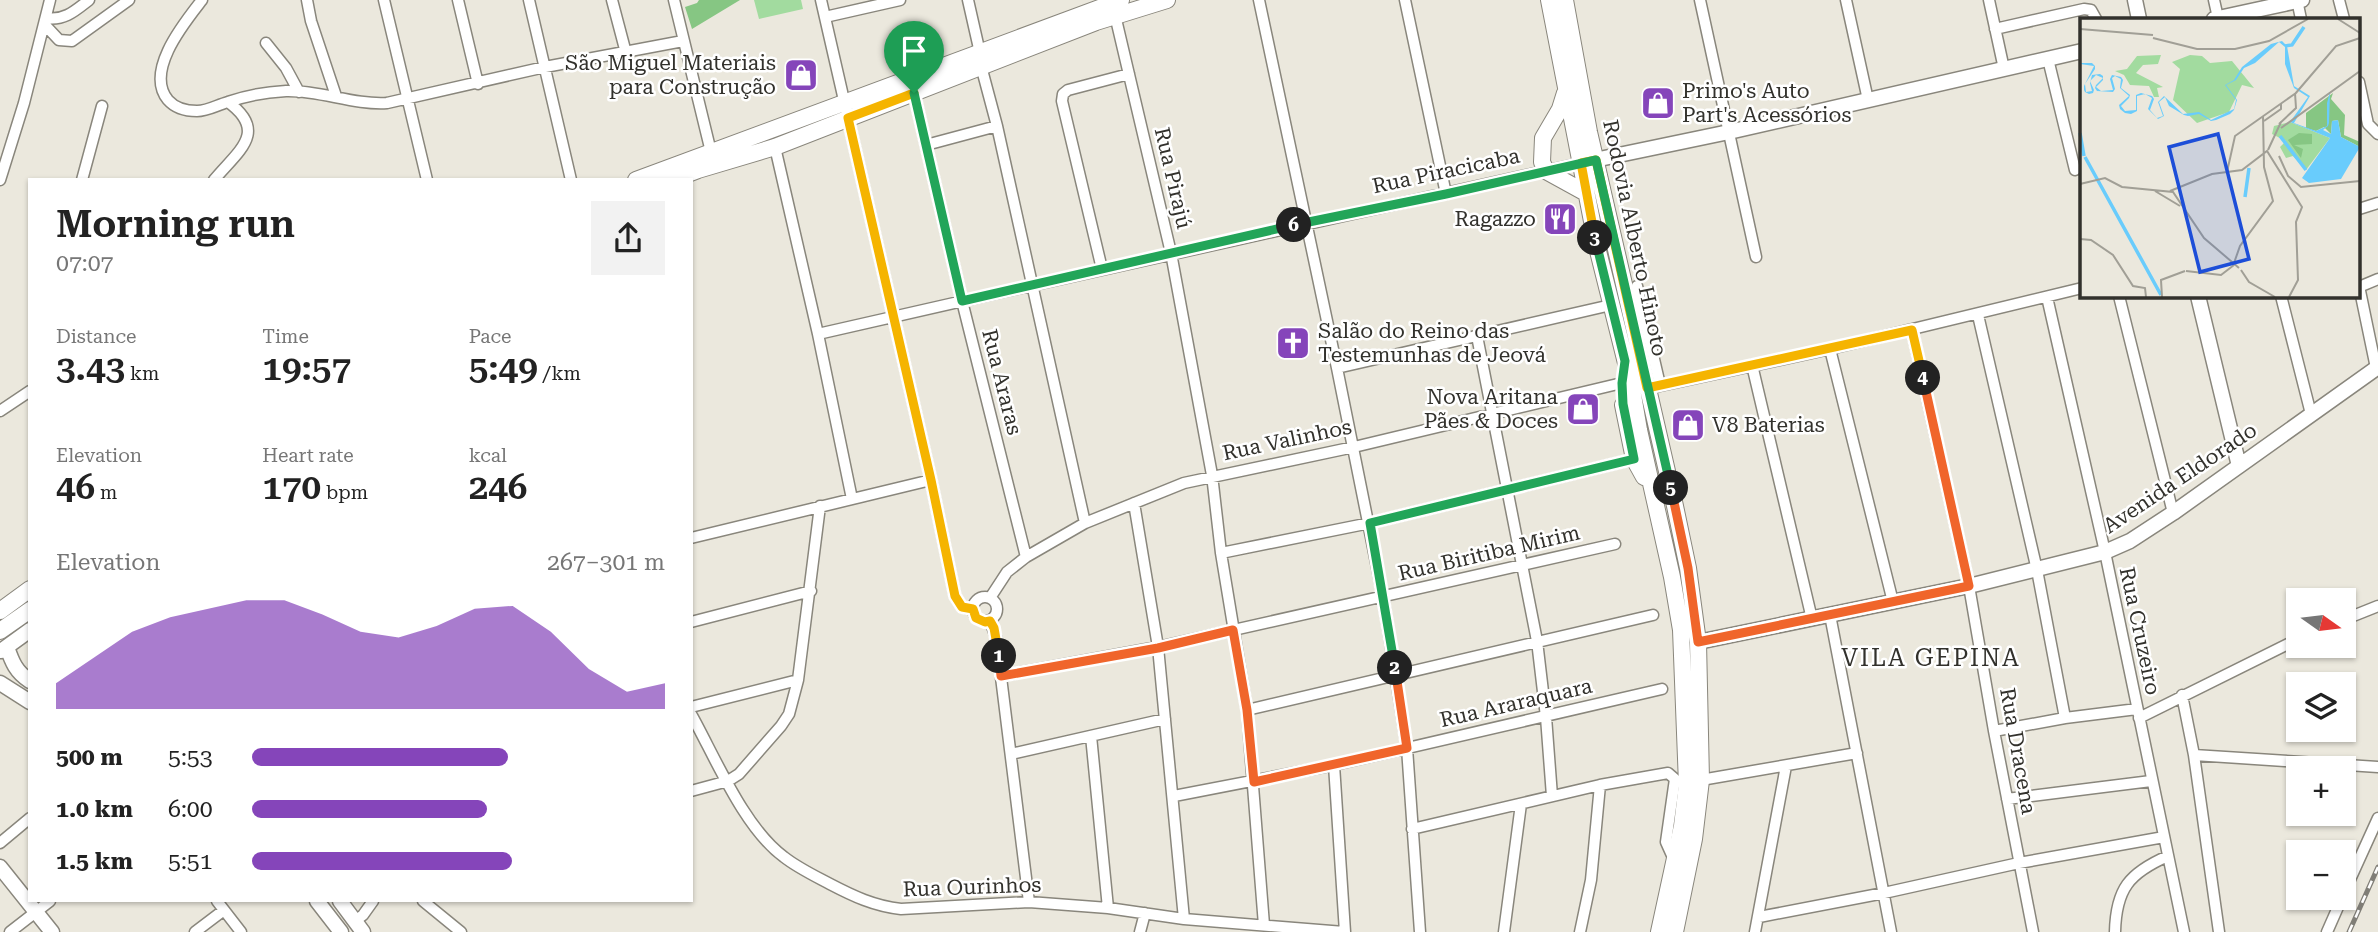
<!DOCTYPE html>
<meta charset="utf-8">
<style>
body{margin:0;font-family:"Roboto Serif",serif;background:#f2f2f2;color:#222;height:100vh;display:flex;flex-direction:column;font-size:26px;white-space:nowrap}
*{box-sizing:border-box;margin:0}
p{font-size:23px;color:#767676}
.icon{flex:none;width:38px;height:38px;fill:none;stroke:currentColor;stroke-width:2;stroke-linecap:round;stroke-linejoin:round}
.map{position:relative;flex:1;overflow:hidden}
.drawer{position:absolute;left:28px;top:178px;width:665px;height:724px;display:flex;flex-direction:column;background:#fff;border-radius:0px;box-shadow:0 2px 5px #0004}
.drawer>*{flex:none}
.needle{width:46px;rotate:104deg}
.tools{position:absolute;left:2286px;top:588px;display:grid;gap:14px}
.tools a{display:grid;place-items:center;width:70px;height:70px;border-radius:0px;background:#fff;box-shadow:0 2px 5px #0004;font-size:35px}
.pin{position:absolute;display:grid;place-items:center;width:60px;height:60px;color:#fff;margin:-72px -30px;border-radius:50% 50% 50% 0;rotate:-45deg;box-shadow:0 0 7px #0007}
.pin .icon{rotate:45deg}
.km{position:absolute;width:35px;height:35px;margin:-18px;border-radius:50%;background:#222;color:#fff;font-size:19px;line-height:35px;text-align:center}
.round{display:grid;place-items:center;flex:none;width:74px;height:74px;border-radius:0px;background:#f2f2f2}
.summary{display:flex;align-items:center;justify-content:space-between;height:119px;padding:0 28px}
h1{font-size:38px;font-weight:600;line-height:52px}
.metrics{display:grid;grid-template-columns:repeat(3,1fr);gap:10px;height:119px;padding:7px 28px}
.metrics div{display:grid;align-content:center}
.metrics b{font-size:35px;font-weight:600}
.metrics small{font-size:19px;font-weight:400}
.metrics p{font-size:19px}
.chart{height:196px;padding:14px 28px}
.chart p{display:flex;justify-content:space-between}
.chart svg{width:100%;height:126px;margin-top:7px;fill:#8545ba;opacity:.7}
ul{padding:0 28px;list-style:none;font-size:23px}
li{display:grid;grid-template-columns:112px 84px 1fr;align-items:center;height:52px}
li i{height:18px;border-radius:9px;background:#8545ba}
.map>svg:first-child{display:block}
.green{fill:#a2db9f}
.forest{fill:#86c683}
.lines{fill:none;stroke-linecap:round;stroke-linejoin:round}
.street-casing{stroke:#89867c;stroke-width:13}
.secondary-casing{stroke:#89867c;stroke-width:17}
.primary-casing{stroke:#89867c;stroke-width:18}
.street{stroke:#fff;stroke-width:10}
.secondary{stroke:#fff;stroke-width:14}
.primary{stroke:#fff;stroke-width:16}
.rail-casing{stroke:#807e77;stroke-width:5}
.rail{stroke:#fff;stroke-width:2.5;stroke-dasharray:8;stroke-linecap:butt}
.split-1-casing{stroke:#fff;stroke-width:14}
.split-2-casing{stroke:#fff;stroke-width:14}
.split-3-casing{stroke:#fff;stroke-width:14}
.split-4-casing{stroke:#fff;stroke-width:14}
.split-5-casing{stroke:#fff;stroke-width:14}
.split-6-casing{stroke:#fff;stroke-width:14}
.split-7-casing{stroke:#fff;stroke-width:14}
.split-1{stroke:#f5b400;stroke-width:9}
.split-2{stroke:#f0652b;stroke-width:9}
.split-3{stroke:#22a559;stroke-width:9}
.split-4{stroke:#f5b400;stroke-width:9}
.split-5{stroke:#f0652b;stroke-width:9}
.split-6{stroke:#22a559;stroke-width:9}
.split-7{stroke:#22a559;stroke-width:9}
.labels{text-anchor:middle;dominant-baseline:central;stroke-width:5;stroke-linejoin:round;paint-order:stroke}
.poi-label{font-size:21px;fill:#32312c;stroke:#fff;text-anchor:end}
.street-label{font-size:21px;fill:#32312c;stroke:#fff}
.quarter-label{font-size:24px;letter-spacing:2px;fill:#32312c;stroke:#fff}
.inset-river{fill:none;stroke:#69ccfc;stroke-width:3.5}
.inset-road{fill:none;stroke:#a19f96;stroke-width:2}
.view{fill:#1d4ed8;fill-opacity:0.15;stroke:#1d4ed8;stroke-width:3.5}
.inset-edge{fill:none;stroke:#32312c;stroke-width:3.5}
</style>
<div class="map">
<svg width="2378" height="932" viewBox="0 0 2378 932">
<rect width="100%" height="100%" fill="#ebe8dd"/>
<path class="green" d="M754,0H801L803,9L759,19Z"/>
<path class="forest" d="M699,0H740L692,29L685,7L697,3Z"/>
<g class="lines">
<g class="street-casing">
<path id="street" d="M202,0C185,22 144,71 168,100C175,108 186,111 197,111C208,111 217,105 228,102C245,96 268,92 286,91C320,90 353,105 387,103L545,67L683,41
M307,0L311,21L336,96
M384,0L427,180
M458,0L478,84
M529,0L571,180
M612,0L626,53
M674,0L711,152
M821,0L931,480L955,596L962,607L973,609
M968,0L980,53
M1259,0L1337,368L1383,597L1407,748L1420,932
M1405,0L1446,194
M1700,0L1756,257
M1846,0L1868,100
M1989,0L2004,69
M2214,0L2218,18
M2297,0L2301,19
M2339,0L2344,19
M1115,15L1171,253L1212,475L1221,553L1247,710L1264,925
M825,17L900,0
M46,18C64,21 75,11 89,0
M44,24L59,40L72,41L129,0
M1995,29L2084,9L2091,10L2096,19
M266,43L286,68L299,92
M2048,59L2075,170
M981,66L997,126L1085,523
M2359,82L2368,124L2378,134
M914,93L962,301L1026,557
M926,145L997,126
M775,147L818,334L852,499
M0,180L24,103L50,0
M82,180L102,106
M214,180C238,151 269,132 228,102
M2359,209L2378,203
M1102,269L1062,101L1063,94L1068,90L1129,74
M1637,286L1660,385
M2359,286L2376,368
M2359,287L2378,279
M2119,296L2173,513
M2281,296L2311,414
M2047,297L2105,552L2184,932
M1978,315L2037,570L2065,718
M1912,330L1969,586L1994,731L2033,932
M818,334C1072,276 1326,219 1581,163
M1477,336L1537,641L1546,717L1552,796
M1830,349L1893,602
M1752,365L1812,619
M1337,368L1611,305
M1646,389L1830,349L2082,288
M0,411L30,391
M1134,503L1158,647L1184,919
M691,538L931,480
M1221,553L1370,523L1634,459
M973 609a12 12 0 1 1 24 0a12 12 0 1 1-24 0Z
M990,598L1007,572L1026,557L1085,523L1184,483L1354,447L1622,383
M1830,615L1891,932
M2343,620L2378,606
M990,621L996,637L1029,902
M691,622L811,591
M1001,676L1158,647L1615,544
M2182,695L2194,755L2219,932
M691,707L798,680
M1247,710L1653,615
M691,714C715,757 744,828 784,857C798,868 815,876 830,884C853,896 874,906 901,909L1029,902L1108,908L1184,919L1344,932
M2139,718L2298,639
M1994,731L2065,718L2137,709
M1091,736L1108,908
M1011,754L1165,719
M2194,755L2378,767
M1334,765L1345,932
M1701,780L1857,753
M691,791L728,781L739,774L781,726L789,714L798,680L820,506
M1174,796L1334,765L1662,689
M2007,799L2151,781
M1412,829L1600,785L1668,773L1675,779L1666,842L1675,862
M0,843L30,818
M2343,895L2378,818
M217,901L241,932
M423,901L461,932
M1759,917L1884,893L2019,863L2164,837
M355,921L363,915L373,901
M10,932L50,901
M195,932L224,910
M1140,932L1145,913
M1504,932L1521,804
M1580,932L1591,880L1600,785
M1755,932L1786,766
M2115,932C2116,889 2129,873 2168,856
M2327,932L2342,898"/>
</g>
<g class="secondary-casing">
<path id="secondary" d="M2135,0L2139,19
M2214,19L2302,0
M1585,162L1729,132L2082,51
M2198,296L2239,466
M1698,642L1969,586L2105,552L2130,541L2173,513L2378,367
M7,647C12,662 16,672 30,681
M1,651L30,630
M0,683L30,702
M0,867L52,932
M317,901L341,932
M340,901L363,932"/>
</g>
<g class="primary-casing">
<path id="primary" d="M1549,0L1597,247L1631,383L1639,430L1672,577L1681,630L1687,784L1682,826L1659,932
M1565,0L1589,132L1675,506L1688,568L1698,642L1701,780L1694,839L1675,932
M1565,93L1560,109L1543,138L1542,162L1546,171L1586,193
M636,180L1121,0
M672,180L698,170L775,147L1096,22L1167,0
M1623,405L1634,459L1644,477
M0,611L30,589
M0,631L30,610"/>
</g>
<use href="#street" class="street"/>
<use href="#secondary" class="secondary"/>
<use href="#primary" class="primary"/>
<g class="rail-casing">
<path id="rail" d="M2349,932L2378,867"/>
</g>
<use href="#rail" class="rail"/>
</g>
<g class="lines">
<g class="split-1-casing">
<path id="split-1" d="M914,93L848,118L931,480L955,596L962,607L973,609L976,618L985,622L990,621L994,628L999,656"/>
</g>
<g class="split-2-casing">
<path id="split-2" d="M999,656L1001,676L1158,648L1233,630L1247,710L1254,782L1407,748L1395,668"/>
</g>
<g class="split-3-casing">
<path id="split-3" d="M1395,668L1370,523L1634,459L1623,404L1622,383L1625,361L1595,238"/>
</g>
<g class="split-4-casing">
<path id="split-4" d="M1595,238L1581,163L1596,160L1647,388L1912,330L1923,378"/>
</g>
<g class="split-5-casing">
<path id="split-5" d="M1671,488L1688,568L1698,642L1969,586L1923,378"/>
</g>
<g class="split-6-casing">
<path id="split-6" d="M1294,225L1446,194L1596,160L1671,488"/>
</g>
<g class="split-7-casing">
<path id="split-7" d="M914,93L962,301L1294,225"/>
</g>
<use href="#split-1" class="split-1"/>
<use href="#split-2" class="split-2"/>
<use href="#split-3" class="split-3"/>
<use href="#split-4" class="split-4"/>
<use href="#split-5" class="split-5"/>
<use href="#split-6" class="split-6"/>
<use href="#split-7" class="split-7"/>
</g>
<defs>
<g id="shop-square" transform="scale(1.75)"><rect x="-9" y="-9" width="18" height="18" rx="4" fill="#8545ba" stroke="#fff"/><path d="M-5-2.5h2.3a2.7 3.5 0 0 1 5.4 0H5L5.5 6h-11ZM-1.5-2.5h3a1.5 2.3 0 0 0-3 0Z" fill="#fff"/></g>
<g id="restaurant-square" transform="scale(1.75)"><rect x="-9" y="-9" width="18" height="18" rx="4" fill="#8545ba" stroke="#fff"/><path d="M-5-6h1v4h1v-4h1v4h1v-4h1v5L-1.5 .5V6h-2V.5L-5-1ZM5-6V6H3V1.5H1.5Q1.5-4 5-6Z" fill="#fff"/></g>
<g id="church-square" transform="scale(1.75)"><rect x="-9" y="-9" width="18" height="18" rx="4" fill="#8545ba" stroke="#fff"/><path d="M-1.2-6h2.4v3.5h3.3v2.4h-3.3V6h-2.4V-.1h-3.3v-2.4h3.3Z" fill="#fff"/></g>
</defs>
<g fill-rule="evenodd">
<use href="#shop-square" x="801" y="75"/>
<use href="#shop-square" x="1658" y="103"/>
<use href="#restaurant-square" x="1560" y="219"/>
<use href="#church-square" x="1293" y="343"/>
<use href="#shop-square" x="1583" y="409"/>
<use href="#shop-square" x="1688" y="425"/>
</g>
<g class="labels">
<g class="poi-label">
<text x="776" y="63">São Miguel Materiais<tspan x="776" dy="24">para Construção</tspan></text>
<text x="1682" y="91" text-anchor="start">Primo's Auto<tspan x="1682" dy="24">Part's Acessórios</tspan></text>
<text x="1536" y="219">Ragazzo</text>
<text x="1318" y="331" text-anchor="start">Salão do Reino das<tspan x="1318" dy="24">Testemunhas de Jeová</tspan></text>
<text x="1558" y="397">Nova Aritana<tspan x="1558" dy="24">Pães &amp; Doces</tspan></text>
<text x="1712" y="425" text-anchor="start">V8 Baterias</text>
</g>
<g class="street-label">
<text transform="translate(1446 171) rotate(-12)">Rua Piracicaba</text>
<text transform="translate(1173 178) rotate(77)">Rua Pirajú</text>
<text transform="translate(1635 238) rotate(78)">Rodovia Alberto Hinoto</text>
<text transform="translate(1002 382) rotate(76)">Rua Araras</text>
<text transform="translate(1287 440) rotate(-12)">Rua Valinhos</text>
<text transform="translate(2180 478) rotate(-34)">Avenida Eldorado</text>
<text transform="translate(1489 553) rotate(-13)">Rua Biritiba Mirim</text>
<text transform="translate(2140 631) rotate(78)">Rua Cruzeiro</text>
<text transform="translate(1516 703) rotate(-13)">Rua Araraquara</text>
<text transform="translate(2018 751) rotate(80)">Rua Dracena</text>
<text transform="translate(972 887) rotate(-2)">Rua Ourinhos</text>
</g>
<g class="quarter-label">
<text x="1931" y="658">VILA GEPINA</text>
</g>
</g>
<g transform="translate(2080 18)">
<rect width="280" height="280" fill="#ebe8dd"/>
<path d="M81,37L78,46L63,47L56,55L83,69L77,70L79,79H74L69,68L50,67L44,57L35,53L47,51L57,38ZM110,37L122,38L130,45L152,43L174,70L162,67L149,94L117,105L93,82L100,51L92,44ZM210,104L250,120L226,152L213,138L206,140L200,129L206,123L192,116L194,108Z" fill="#a2db9f"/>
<path d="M253,75L251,81L265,97L264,117L280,124V129L261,119L258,102L252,103L251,116L244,109L236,113L219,108L226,110V95ZM219,115L232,116V126L214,127L223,131L221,140L208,122Z" fill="#86c683"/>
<path d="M202,23L207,28L214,68L230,78L214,105L236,113L247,108V85L250,74L249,105L248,108L243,112L251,116L252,103L258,102L261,119L280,129L261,161L229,165L222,160L250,120L210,104L228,79L214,70L205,46V29L199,24L175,45L164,50L156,62L146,67L157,82L154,92L150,96L136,102L131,103L119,96L108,98L104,97L89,88L85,79L79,84L84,98L78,101L68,91L72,80L65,76L57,78V93L51,96L45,95L40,91L39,87L49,78L40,70L41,61L35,58L32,60L35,71L33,74L17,73L15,70L16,67L23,60L16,57L10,63L14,72L13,75L9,76L5,74L4,72V68L14,48L0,46V45H12L15,48V51L5,66L6,74L12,73L10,65L12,57L20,56L23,58V62L16,69L21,73L33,72L30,61L32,57L41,59L43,62L41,70L50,77L49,80L41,88L45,93L56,92V77L61,75L72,78L74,81L70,92L77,100L83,98L78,84L84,78L103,96L119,94L131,102L154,91L156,82L145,67L154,62L162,49L191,26Z" fill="#69ccfc"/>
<path class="inset-river" d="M205,28L212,27L224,9M0,115L4,138M200,118L226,152M5,139L81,277M165,179L169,150"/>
<path class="inset-road" d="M258,1L280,15M0,11L73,17M73,20L117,31H155L189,23L228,1M215,76L256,28L280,20M184,103L201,91V86M199,106L216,90L215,75M201,110L280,53M188,132L201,104M199,138L208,158L221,169L280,163M147,154L155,118L216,75M0,166L25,160L42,169L93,174L124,220L159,250M75,173L100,188M90,173L132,156L162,152L187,133L222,189L216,204L218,262L209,279M0,221L11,222L33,237L53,268L65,270L66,279M154,245L160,228L193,183L184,149L183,98M161,252L169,264L195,279M106,253L141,257L154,247M82,279L81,262L105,253"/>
<path class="view" d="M138,116L169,241L120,254L89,129Z"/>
<rect width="280" height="280" class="inset-edge"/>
</g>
</svg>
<div class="tools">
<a><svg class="needle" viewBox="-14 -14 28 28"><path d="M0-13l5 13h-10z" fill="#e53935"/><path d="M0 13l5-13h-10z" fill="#767676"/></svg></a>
<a><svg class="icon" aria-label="layers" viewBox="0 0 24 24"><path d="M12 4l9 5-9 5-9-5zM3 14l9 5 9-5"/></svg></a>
<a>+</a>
<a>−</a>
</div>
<div class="pin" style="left:914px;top:93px;background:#1e9e55"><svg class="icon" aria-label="arrive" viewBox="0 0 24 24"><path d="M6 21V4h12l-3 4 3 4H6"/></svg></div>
<b class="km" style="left:999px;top:656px">1</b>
<b class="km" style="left:1395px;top:668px">2</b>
<b class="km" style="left:1595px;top:238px">3</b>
<b class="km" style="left:1923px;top:378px">4</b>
<b class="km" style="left:1671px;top:488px">5</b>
<b class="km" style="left:1294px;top:225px">6</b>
<section class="drawer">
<div class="summary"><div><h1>Morning run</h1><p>07:07</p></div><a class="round"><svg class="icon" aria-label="share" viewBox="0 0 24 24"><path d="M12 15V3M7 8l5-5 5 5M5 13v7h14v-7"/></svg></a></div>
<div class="metrics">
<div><p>Distance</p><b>3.43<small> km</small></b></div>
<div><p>Time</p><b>19:57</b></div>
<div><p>Pace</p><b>5:49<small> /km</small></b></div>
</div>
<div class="metrics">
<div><p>Elevation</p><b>46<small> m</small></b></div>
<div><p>Heart rate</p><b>170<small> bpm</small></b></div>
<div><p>kcal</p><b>246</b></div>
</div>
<div class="chart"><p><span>Elevation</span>267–301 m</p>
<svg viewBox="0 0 160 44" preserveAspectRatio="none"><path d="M0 44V35L10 26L20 17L30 12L40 9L50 6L60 6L70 11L80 17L90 19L100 15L110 9L120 8L130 17L140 30L150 38L160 35V44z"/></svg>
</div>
<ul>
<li><b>500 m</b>5:53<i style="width:62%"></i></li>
<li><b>1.0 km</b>6:00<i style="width:57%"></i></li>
<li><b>1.5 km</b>5:51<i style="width:63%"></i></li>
</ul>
</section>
</div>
